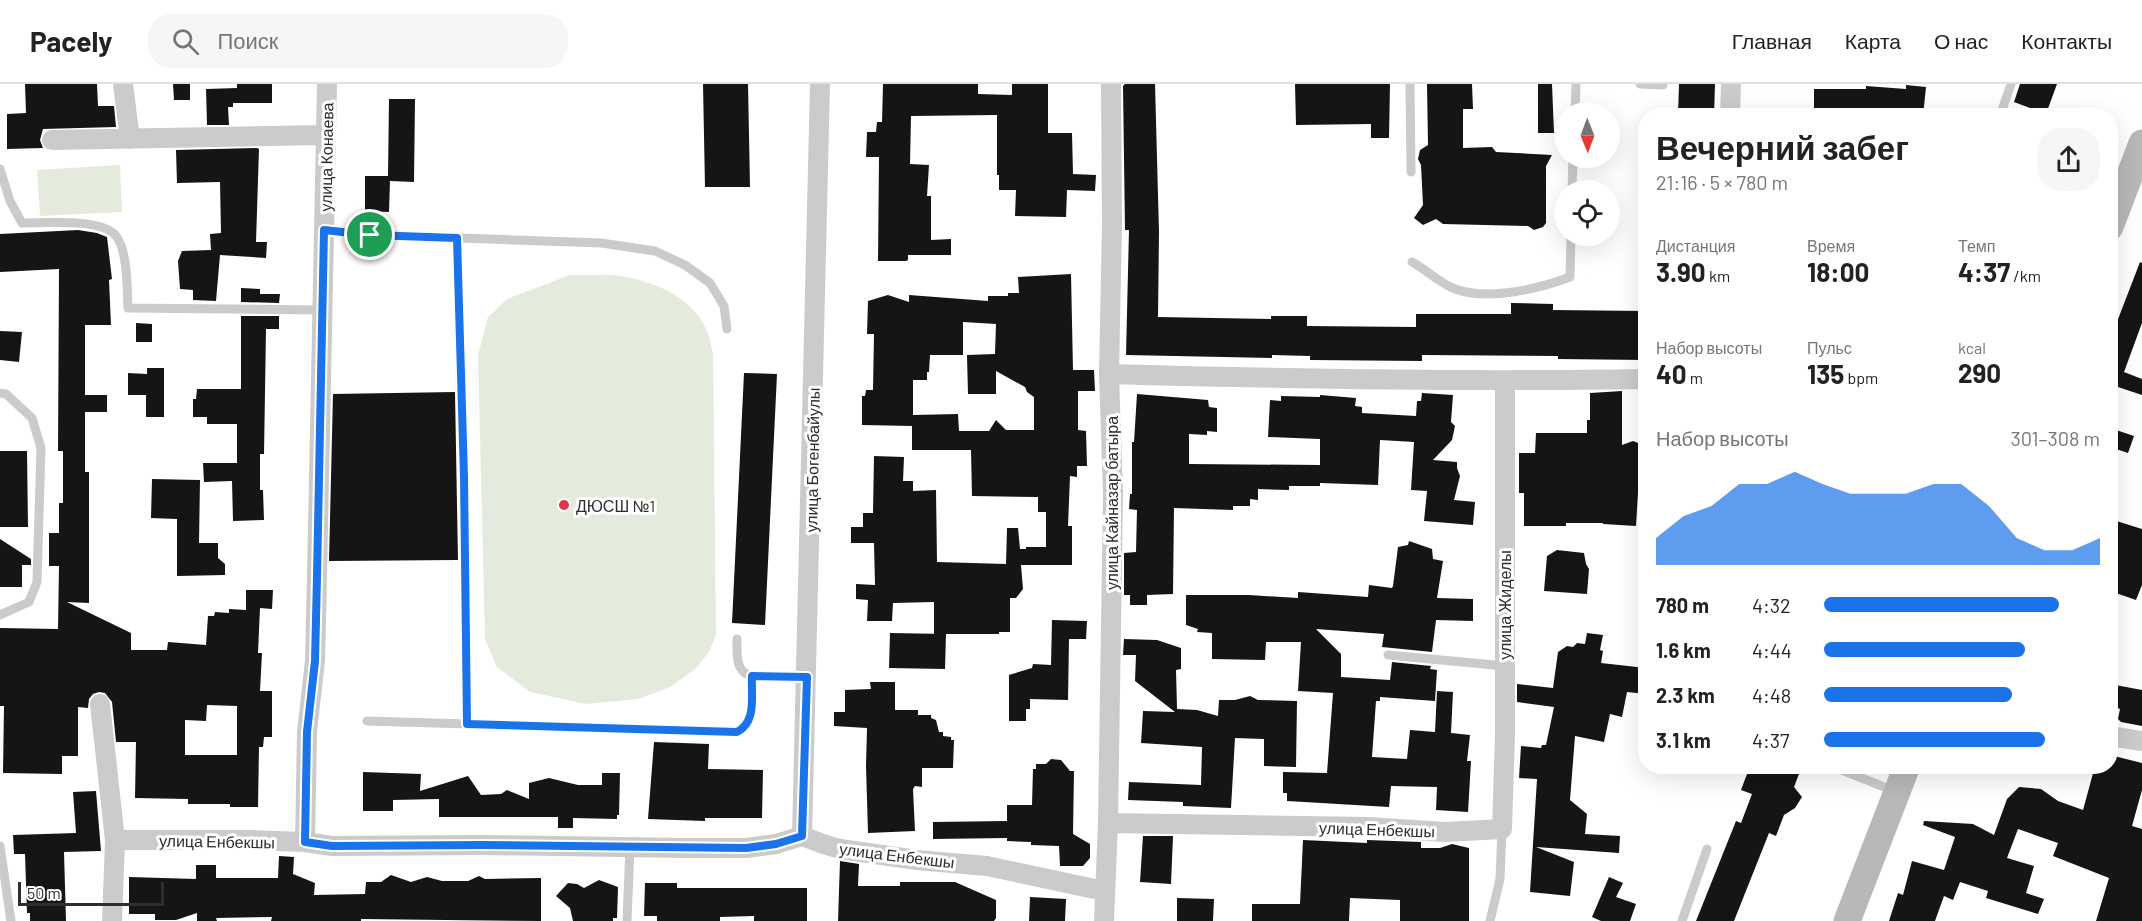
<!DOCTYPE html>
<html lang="ru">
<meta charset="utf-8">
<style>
body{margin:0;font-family:Barlow,sans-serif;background:#f6f6f6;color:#222;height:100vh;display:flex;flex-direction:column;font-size:22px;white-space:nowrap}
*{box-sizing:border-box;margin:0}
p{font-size:20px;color:#767676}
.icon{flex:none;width:33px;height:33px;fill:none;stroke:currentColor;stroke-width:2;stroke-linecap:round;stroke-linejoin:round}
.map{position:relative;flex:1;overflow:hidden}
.drawer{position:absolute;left:1638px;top:24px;width:480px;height:666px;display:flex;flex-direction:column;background:#fff;border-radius:24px;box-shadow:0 6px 24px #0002}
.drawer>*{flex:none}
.needle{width:39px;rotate:179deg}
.buttons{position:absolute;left:1554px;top:18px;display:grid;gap:12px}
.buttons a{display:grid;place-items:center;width:66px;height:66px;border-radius:50%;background:#fff;box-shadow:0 6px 24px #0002;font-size:30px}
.scale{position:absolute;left:18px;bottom:15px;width:146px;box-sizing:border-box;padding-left:6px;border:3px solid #2e2e2e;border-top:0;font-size:16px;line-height:21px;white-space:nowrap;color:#2e2e2e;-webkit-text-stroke:4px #fff;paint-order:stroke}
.pin{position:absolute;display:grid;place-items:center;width:51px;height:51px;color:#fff;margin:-26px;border:3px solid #fff;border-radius:50%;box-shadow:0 2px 6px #0007}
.round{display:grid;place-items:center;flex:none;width:63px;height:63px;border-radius:24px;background:#f6f6f6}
.overview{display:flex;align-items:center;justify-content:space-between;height:102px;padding:0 18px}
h1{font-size:33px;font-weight:700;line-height:45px}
.figures{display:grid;grid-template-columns:repeat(3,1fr);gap:9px;height:102px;padding:6px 18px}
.figures div{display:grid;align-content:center}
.figures b{font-size:26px;font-weight:700}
.figures small{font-size:16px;font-weight:400}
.figures p{font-size:16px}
.chart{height:168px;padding:12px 18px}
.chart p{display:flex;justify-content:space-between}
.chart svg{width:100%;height:108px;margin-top:6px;fill:#1a73e8;opacity:.7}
ul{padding:0 18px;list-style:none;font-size:20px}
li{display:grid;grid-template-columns:96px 72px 1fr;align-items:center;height:45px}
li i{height:15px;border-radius:8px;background:#1a73e8}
header{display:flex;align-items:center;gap:36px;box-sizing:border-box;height:84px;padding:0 30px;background:#fff;border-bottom:2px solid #e0e0e0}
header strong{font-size:28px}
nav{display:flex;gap:33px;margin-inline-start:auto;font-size:21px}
.search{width:420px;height:54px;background:#f6f6f6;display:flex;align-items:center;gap:15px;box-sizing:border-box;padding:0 21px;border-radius:24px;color:#767676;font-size:22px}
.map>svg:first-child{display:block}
.pitch{fill:#e4ebdc}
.building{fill:#151515;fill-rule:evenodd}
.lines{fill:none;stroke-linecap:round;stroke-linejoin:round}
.lane{stroke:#cbcbcb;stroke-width:9}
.street{stroke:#cbcbcb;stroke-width:20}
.secondary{stroke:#b8b8b8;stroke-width:27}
.route-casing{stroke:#fff;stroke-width:12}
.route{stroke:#1a73e8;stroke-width:8}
.poi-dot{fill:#e03447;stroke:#fff;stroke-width:2}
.labels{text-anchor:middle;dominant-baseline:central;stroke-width:6;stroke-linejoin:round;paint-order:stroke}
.street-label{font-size:16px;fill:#2e2e2e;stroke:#fff}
.poi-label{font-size:16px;fill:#2e2e2e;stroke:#fff;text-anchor:start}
</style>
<header>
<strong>Pacely</strong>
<div class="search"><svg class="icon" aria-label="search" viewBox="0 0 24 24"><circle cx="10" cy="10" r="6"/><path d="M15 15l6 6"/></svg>Поиск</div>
<nav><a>Главная</a><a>Карта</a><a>О нас</a><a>Контакты</a></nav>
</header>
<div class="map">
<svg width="2142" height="837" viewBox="0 0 2142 837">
<rect width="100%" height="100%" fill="#fff"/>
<path class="pitch" d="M120,81L122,128L40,132L37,86Z
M570,191C588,192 608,189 626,193C658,199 694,215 707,247C710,254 711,262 713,269L716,551L709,568L694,586L670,603L638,615L586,620L530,608L497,583L485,555L478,271L488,233L507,215Z"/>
<path class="building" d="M25,0H97L98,22H114L116,43L43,45L40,56L43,64L7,65V30L26,29Z
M173,0H190V16H174Z
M237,0H272V19H233V23H228L229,41H207L206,5L237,4Z
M703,0H748L750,103H705Z
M883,0H978V10L1012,11V0H1048V49H1072L1073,90L1096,91L1095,107L1067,106L1066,133L1015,132L1016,106H999V91H997V31L911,32L910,80L929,81L927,112H931V156L951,155V171H908V176L906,177H878L879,73H866L867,48H876L877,38H882Z
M1125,0H1155L1159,148L1158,233L1271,235V232H1307V242L1416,243V230H1511V219L1553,220V226L1646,227V276L1558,275V272L1422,271V277L1310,276V272L1272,271V274L1126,271L1129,146H1125L1123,2Z
M1295,0H1390L1389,54H1371V40L1296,41Z
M1427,0H1472L1473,25H1463V64L1492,63L1496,68L1552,71L1546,82V139L1543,143L1534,146L1528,142L1443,140L1436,135L1423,141L1414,134L1423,121L1421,81L1418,75L1420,66L1428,61Z
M1538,0H1552L1554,49H1538Z
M1679,0H1715L1714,32H1678Z
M2020,0H2057L2046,30L2014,18Z
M1906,1L1926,3L1923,32H1814V5H1866V2L1906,5Z
M389,15H415L414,98L390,97L389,128L365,127V92H388Z
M257,64L259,65L256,158H267L266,174L220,171L216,217L193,216V206L180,205L178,177L182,167L211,166L210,150L221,149L220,98L177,99L176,66Z
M78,146L97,149L107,153L112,195L109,196L111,241H85V311H107V328H85V388H89V519L67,518L131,549V566H167L168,558L206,561L208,532H214L215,528L229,529V525L246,526V506H273L272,525L260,524L258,569H262L260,607H272V653H264L263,663H259L258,723H230V720H188V715L135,714L136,658H116L112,618L105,609L99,608L93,610L89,615L88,624L78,623V672H62V690L3,689L4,622H0V544L58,545L59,482H49V449H59V419H63V367H58L59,185L0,188V150ZM207,621L237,622V671H185V636L206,637Z
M2140,178L2142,179V239L2124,288L2142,295V311L2118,303L2112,319H2110V256Z
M1071,190L1073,286H1094L1095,307H1078V346L1086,347L1087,382H1077V393L1070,392L1068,442H1072V481H1021L1023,505L1016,514H1010V548H999V550H934V518L893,519L892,537H867L868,516L856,515V500L875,501L874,459H851V443H863V429H873L874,372L904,373L903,397H913V407L936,406L937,478L1006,480L1007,444H1018L1020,465H1026V463H1046V428H1038V413L972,412L971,366H912V342L862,341V312H865L866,306H873L874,250H867L868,217L888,211L909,218V211L988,217V212H1008V209H1019L1018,193ZM963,238L996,240L995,270L967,271L968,310H996V287L1025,303L1027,308L1034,313V346H1006L996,336L989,347H959L958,330L913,331V296H927V288H929L930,271H963Z
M241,204L260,205V210H280L279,219L241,218Z
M241,232H279V245H266L264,370H260V406H263L264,436L233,437L232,397L204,398L203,379H237V340H207V333H193V315H196L197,305H241Z
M136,239L152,240V258H136Z
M0,247L22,248L19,278L0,276Z
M147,284H164V333H146V311H128V289L147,290Z
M744,289L777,290L765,541L732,539Z
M1622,307V361L1633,357L1641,360L1636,442L1603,440V439H1566V442H1524V409H1519V369H1535L1536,349H1587V336H1590V309Z
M455,308L458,476L329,477L333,310Z
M1422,309L1453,311L1451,338L1455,342L1452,356L1433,376L1457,378V384L1460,392L1454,416L1475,418L1473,441L1424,437L1427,407L1411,406L1414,358L1380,356L1378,401L1320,399V402H1289V406L1258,405V416L1250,415V422H1233V426L1174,424L1173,510L1147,511V521H1130V511H1124V469L1136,468L1137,426L1129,425L1130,410H1132V358H1134L1137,310L1208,316L1209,323L1217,324V348L1207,347V351L1189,350V380L1320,381V355L1268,353L1270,316L1281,317V312L1320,313V311L1356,314L1355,322L1362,323V329L1416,332L1417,317H1421Z
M2110,344L2134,352L2128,369L2110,363Z
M0,367H27L28,443H0Z
M152,395L200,396L199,459H218V474L225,480V491L177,492V435L151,434Z
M2110,435L2142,445V501L2136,516L2110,507Z
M0,455L31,475V481H22V503H0Z
M1409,457L1432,465L1433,475L1443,477L1437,514L1473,515V537L1436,536L1432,568L1382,563L1384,550L1316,545L1341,570V593L1390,596L1392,578L1431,582L1430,585L1437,586L1435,617L1380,613V617H1376L1372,673L1407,675L1410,646L1435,648L1437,607L1453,608L1451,649L1470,651L1467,677H1471L1468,728L1436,726L1437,703L1391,702L1389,723L1287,717V709H1283V688L1327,689L1333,609L1298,607L1301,558H1266L1265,576L1212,575V549L1197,548L1198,545L1186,541V511H1249L1298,514V508L1368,513L1369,501L1392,504L1393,502L1398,463L1408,461Z
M1557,466L1584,469L1586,480L1589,485L1587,510L1544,507L1547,472Z
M1052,536L1087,537L1086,555H1069L1068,616L1030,615V625H1026V637H1009V591L1032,584L1033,580L1051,581Z
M890,549L946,550L945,585L889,584Z
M1587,549L1603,551L1600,566L1603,567L1601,579L1646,584V610L1627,608L1622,633L1610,630L1604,658L1575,652L1570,716L1587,730L1585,750L1620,752L1619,769L1536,763L1574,778L1570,812L1530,808L1537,695L1519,694L1521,662L1541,664L1542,661H1546L1554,623L1517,618V600L1553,604L1558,568L1567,562L1573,563L1577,559L1585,560Z
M1124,555L1157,556L1181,564V585L1176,586L1177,625L1197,626L1218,632L1219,616H1235L1250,612L1258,616L1297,617L1296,683L1264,682V655L1235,654L1231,724L1183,722V718L1128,716L1129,698L1201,701L1202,663L1141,659L1143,627L1175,628L1135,597L1136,571H1123Z
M870,598H895V626H918V631H931V634L936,636L939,648H943V652L951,653V656H954L953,684H922V703L915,702L913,705L915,747L868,749L866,682L867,644L834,642V628H845V606L871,605Z
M2110,600L2142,606V642L2121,638L2118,635L2120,625L2110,621Z
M654,658L709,660L708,685L763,686L762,734H705V737L648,735Z
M2110,671L2142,679V706L2132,742L2142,745V837H2096L2109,794L2053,772L2058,759L2018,745L2007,774L2034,782L2026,809L2044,815L2038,830L1986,814L1988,807L1960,798L1953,816L1944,812L1935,837H1889L1898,809L1903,811L1912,777L1944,786L1955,753L1923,741L1924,737L1973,740L1994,751L2007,715L2019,703L2041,705L2058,717L2083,726L2095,682H2110Z
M1051,675L1061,676L1070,687H1074L1073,750L1090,760V774L1083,782H1060L1059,762L1031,761V758L1007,757V754L933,755V738L1007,737V721H1032L1033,685H1036V680H1046Z
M1750,682H1802L1794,703L1802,713L1795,724L1784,731L1776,752L1769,749L1734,837H1696L1736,737L1741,739L1752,710L1741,706Z
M363,688L421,690L420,707L468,692L481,711L501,710L507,706L529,715V699L549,694L578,701H602V689H620L619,731H617V735L573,734V744H558V733H439V715L393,716V727H363Z
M96,707L101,767L64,768L66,837H30V829H27L25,770H14L13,751L76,749L73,708Z
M1143,752H1173L1171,800L1140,798Z
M1303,756L1367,759V756L1421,758V764H1440L1452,760L1469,764V837H1400V816L1350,814L1349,837H1252V820H1300Z
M279,772L294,773L293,790L315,799L314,811L365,810L366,798H381L391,791L411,798L427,793L442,797H468L479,792L485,795L541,794V837L361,835V837H271L272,833L216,834L217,837H197V829L176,836H155V830H129V793L196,795V781H216V794H278Z
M840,777L859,780L858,802H900V798H955L996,816V834L994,837H838Z
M1609,793L1623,799L1616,813L1636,820L1630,837H1601L1592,833Z
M599,796L618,803L617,834H613V837H573L570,824L556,812L568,799L577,800L584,804Z
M645,799H677V804H807V837H754V832L720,833V837H657V832H644Z
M1030,813L1066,815L1065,837H1029Z
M1177,814L1214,815L1213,837H1177Z"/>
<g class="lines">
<path class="lane" d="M1410,0L1411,88
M1640,0L1663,1
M1575,28L1576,0
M2000,32L2011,0
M0,85L10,117L22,139C44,139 103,134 116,152C128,167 127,206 128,224L323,226
M1572,106L1573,74
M324,146L370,151L601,159L655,167L685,181L710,199L724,222L727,245
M457,154L464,393L467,640
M1412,178C1427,186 1439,199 1455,205C1489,217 1538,205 1570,193L1571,152
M0,309L6,310L32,334L41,364L37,498L29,518L0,531
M1643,445L1646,401
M737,555C737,569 735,588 751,592
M1388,571L1505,582
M367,637L737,648C756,638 751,612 751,592L807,593
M1832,682L1894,707
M0,762L11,837
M627,837L630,763
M1490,837L1500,795L1502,745
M1682,837L1707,765"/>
<path class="street" d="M123,0L130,55
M1730,32L1731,0
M52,56L325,51
M1109,290C1288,295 1467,298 1646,295
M100,620L115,756L112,837
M2110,652L2142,657
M1108,739L1368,743L1445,748L1502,745L1505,650V297
M802,752L820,0
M115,756H249L305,758L332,762L483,761L686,764H746L776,760L802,752L823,760L840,765L917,776L987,782L1104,807
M305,758L307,648L315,577L317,493L327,0
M1104,837L1108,739L1113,410L1109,290L1112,141L1111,0"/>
<path class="secondary" d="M2110,143L2142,59
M1847,837L1907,682"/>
</g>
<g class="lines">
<g class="route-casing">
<path id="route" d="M324,146L370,151L457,154L464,393L467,640L737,648C757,638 751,612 752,592L807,593L802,752L776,760L746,764L483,761L332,762L305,758L307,648L315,577L317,493Z"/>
</g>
<use href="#route" class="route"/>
</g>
<circle class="poi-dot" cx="564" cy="421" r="6"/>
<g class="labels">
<g class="street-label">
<text transform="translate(326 73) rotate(-89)">улица Конаева</text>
<text transform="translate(812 376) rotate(-89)">улица Богенбайулы</text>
<text transform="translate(1111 419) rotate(-90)">улица Кайназар батыра</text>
<text transform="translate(1504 521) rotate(-90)">улица Жиделы</text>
<text transform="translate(1377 745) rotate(2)">улица Енбекшы</text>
<text transform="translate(217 757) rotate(1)">улица Енбекшы</text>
<text transform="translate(897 771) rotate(7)">улица Енбекшы</text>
</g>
<g class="poi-label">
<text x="576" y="421">ДЮСШ №1</text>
</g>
</g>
</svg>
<div class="buttons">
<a><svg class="needle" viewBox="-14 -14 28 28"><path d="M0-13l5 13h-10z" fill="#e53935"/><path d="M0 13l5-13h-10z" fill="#767676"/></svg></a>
<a><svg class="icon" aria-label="locate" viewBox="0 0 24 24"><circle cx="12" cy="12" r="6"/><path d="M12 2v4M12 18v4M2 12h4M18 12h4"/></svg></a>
</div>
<div class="scale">50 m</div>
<div class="pin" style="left:370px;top:151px;background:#1e9e55"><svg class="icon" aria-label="arrive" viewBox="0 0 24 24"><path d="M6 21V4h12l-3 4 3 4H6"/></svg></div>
<section class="drawer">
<div class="overview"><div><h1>Вечерний забег</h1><p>21:16 · 5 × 780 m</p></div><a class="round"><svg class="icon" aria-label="share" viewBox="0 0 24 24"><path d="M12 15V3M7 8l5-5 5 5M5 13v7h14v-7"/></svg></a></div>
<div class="figures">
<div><p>Дистанция</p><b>3.90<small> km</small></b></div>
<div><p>Время</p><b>18:00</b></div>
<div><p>Темп</p><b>4:37<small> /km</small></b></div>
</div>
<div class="figures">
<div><p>Набор высоты</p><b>40<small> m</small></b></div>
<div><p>Пульс</p><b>135<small> bpm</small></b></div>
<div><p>kcal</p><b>290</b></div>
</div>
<div class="chart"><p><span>Набор высоты</span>301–308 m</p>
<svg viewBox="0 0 160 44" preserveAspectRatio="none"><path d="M0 44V33L10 24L20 20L30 11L40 11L50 6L60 11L70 15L80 15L90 15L100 11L110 11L120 20L130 33L140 38L150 38L160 33V44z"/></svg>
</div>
<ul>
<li><b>780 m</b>4:32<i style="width:85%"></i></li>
<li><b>1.6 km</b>4:44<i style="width:73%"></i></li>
<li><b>2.3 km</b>4:48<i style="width:68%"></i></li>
<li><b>3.1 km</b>4:37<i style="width:80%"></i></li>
</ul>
</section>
</div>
